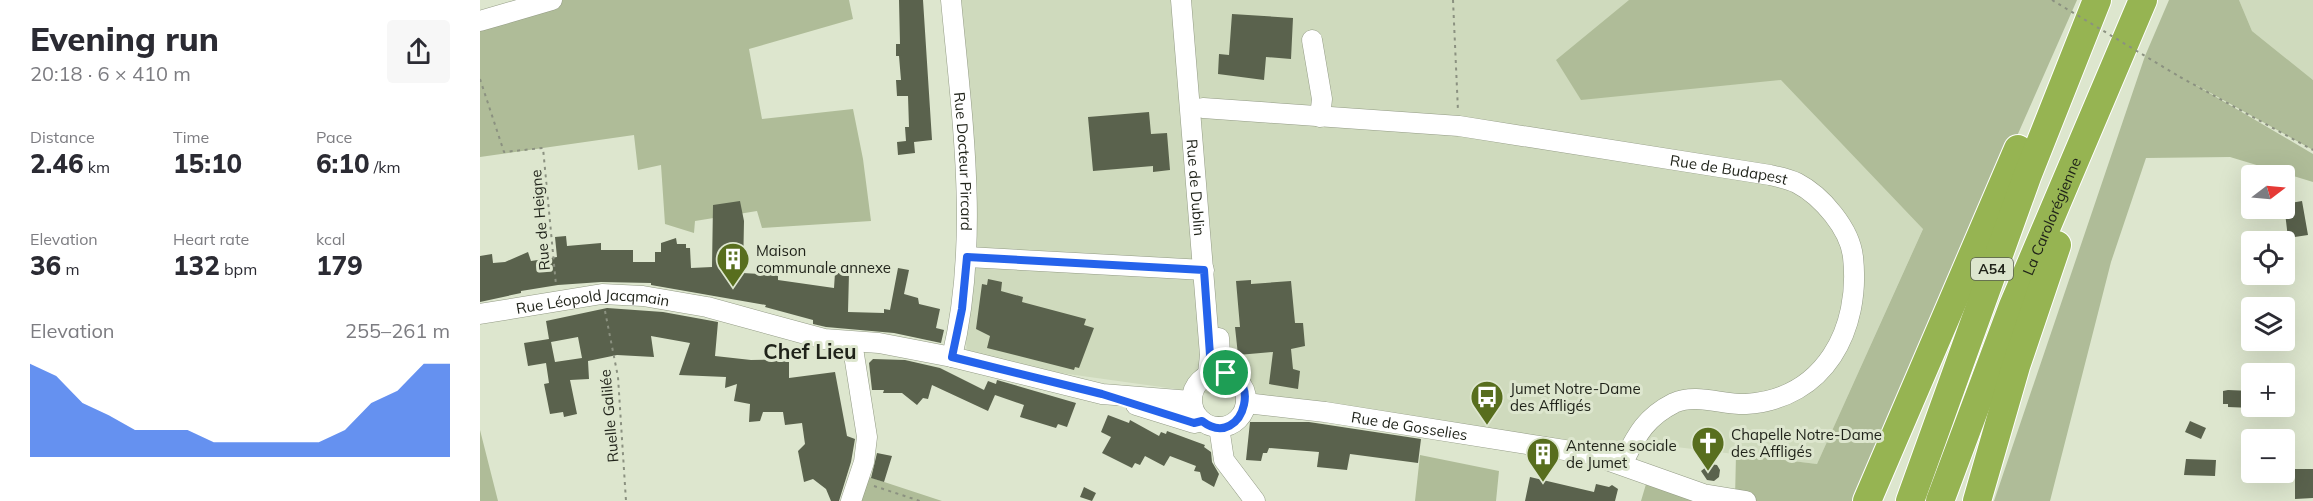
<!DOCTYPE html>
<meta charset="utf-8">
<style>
body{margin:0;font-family:Mulish,sans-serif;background:#f7f7f7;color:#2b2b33;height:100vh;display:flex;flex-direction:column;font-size:22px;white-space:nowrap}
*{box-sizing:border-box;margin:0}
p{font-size:20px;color:#7c7c81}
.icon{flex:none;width:33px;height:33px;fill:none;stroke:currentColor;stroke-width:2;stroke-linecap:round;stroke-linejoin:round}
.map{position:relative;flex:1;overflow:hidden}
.sheet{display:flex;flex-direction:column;background:#fff;width:480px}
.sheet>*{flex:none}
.needle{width:39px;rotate:74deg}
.tools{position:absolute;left:1761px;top:165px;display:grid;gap:12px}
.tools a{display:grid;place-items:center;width:54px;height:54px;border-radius:6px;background:#fff;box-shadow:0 6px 24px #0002;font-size:30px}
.pin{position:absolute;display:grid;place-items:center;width:51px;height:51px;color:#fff;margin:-26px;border:3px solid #fff;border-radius:50%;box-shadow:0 2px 6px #0007}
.round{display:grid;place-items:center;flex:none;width:63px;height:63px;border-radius:6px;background:#f7f7f7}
.head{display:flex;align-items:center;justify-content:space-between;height:102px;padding:0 30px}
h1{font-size:33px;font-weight:800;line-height:45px}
.figures{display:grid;grid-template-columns:repeat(3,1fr);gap:9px;height:102px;padding:6px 30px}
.figures div{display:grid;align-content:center}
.figures b{font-size:26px;font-weight:800}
.figures small{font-size:16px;font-weight:400}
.figures p{font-size:16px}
.chart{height:168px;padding:12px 30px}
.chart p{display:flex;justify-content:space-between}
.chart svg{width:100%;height:108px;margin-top:6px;fill:#2563eb;opacity:.7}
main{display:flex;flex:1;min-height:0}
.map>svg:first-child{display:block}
.built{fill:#cfdabd}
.green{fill:#afbc98}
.building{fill:#5a624d;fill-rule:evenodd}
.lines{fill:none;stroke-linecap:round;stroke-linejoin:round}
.minor-casing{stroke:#939b85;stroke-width:21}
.highway-casing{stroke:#fff;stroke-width:30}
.path{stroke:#8b9180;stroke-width:2;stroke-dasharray:3 4.5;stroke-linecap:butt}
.minor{stroke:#fff;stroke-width:20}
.highway{stroke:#96b452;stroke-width:28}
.path-bridge{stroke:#8b9180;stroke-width:2;stroke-dasharray:3 4.5;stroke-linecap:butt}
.route-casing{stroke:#fff;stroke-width:12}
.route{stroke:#2563eb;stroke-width:8}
.labels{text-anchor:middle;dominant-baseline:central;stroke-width:6;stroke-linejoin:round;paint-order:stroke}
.shield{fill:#dde6ce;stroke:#585d4f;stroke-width:1.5}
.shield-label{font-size:14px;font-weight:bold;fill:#1f2219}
.street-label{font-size:15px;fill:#1f2219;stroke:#dde6ce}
.poi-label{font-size:15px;fill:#1f2219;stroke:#dde6ce;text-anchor:start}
.district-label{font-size:21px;font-weight:bold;fill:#1f2219;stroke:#dde6ce}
</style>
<main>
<section class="sheet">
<div class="head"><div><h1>Evening run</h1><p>20:18 · 6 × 410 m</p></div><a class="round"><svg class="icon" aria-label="share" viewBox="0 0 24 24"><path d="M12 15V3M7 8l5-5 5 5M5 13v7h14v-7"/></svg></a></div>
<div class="figures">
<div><p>Distance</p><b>2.46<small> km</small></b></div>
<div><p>Time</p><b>15:10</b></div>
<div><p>Pace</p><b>6:10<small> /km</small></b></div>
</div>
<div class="figures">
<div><p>Elevation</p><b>36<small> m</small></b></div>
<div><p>Heart rate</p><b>132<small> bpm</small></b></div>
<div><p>kcal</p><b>179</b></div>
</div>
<div class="chart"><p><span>Elevation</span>255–261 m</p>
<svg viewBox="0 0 160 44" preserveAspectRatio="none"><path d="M0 44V6L10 11L20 22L30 27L40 33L50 33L60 33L70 38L80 38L90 38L100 38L110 38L120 33L130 22L140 17L150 6L160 6V44z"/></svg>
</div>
</section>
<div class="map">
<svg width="1833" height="501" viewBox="0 0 1833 501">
<rect width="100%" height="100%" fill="#dde6ce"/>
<path class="built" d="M470,0H1546L1337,464L1163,443L1134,450L487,360Z
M1759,0H1833V80L1772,31Z"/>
<path class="green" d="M83,0H369L373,19L269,49L282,119L373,109L383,159L391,221L282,228L277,211L215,221L214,233L185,224L181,165L158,170L154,135L0,157V23Z
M1149,0H1597L1376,501H1161L1169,474L1255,499L1256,454L1337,464L1443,229L1301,80L1101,100L1076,60Z
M1689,0H1759L1772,31L1833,80V150L1709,81L1833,154V182L1750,157L1666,158L1631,262L1570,501H1514L1665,56Z
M0,430L18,501H0Z
M940,455L1019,471L1016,501H935Z
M389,477L462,501H381Z"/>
<path class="building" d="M419,0H443L452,140L434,142L435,153L418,155L417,142L426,141L425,127H429L428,96H417L416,80H421L419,56H416V44H420Z
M752,14L813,18L811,59L786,57L784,80L738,74L739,54L749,55Z
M669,112L671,134L687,133L690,170L673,172V166L613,171L608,117Z
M260,201L264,221L263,273L298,275V280L354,288L355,273H369L368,312L404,313V309L410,310L418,268L429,270L424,294L438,298L439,304L460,309L456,328L464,330L461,343L414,333L346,327L333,324V320L285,307L286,305L171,285V283L121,282L78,285L41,291V293L0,302V256L12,254L13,263L25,262L48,252L51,261L77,257L75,237L86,236L87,246L121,243V250H153V262H175V252H181V243L196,238L197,244H206V248H210L211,268L232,267L233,205Z
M1822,201L1828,235L1808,238L1804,204Z
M508,279L522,282L521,291L543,297L542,302L606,319L604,325L614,328L599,368L595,367L594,370L507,348L510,336L496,329L502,284L507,285Z
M771,280V284L811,281L815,323H823L825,346L811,349L813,369L820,371L818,389L789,384L793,352L758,355L755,327H760L756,281Z
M127,308L183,312L238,322L235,356L271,360L309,359V378L355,372L367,436L375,439L371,462L359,501H351L346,489L333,479L324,482L318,451L325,444L322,423L305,425L303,412H283L280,421L269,422L270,404L254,401L257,384L245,388L246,377L199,375L210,343L171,336L174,357L137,355L108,361L109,379L90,380L97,414L84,417L83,412L70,414L64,384L69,383L66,363L48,366L44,343L69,339L66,321ZM98,337L102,358L75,362L71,342Z
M393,359L425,360L460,368L504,390L508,381L516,384L517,380L596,403L587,427L578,424L576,428L540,417L544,405L515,395L508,411L452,385L448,399L443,398L437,405L422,393H403L404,390H392L389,363Z
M1748,390L1772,391V408L1748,407V404H1743V391Z
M628,415L649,423L650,420L679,436L681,432L686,434L687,431L725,445L724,447L731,452L732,462L739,474L734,487L722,480L720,472L714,471L716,466L690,456L684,466L665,456L660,465L655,463L652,468L622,453L631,437L621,432Z
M1710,421L1726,428L1721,439L1705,432Z
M770,422H829L941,439L938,463L870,454L867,470L837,467L839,452L789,448L787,453H783L781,461L766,460Z
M397,453L412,456L404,482L391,478Z
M1706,459L1736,460L1735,476L1704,475Z
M1230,464L1237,465L1240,470L1239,477L1234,481L1227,480L1221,471Z
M1815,469H1833V498L1815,499Z
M1050,477L1114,492L1116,484L1129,487L1132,485L1138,489L1135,501H1045Z
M604,487L616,493L612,501L600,497Z"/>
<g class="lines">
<g class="minor-casing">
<g id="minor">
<path id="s1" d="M471,0C482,118 500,240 472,357"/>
<path id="s2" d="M701,0L730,355L728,374"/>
<path d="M0,21L72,0"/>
<path d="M832,40L842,99L840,117"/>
<path id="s3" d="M723,108L979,126L1290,175C1299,177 1309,179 1317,183C1342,196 1370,229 1373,257C1381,329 1345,399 1266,404C1243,405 1216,393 1194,403C1164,418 1156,437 1142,464"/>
<path d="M487,257L724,270"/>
<path id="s4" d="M0,314L122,294L163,296L227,307L344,339L399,343L472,357L622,394L711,401"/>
<path d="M739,338L740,355L746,373"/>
<circle cx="739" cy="400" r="27"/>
<path id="s5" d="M766,403L845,412L1110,454L1223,494L1266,501"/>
<path d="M656,405L714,423L722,421"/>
<path d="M739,427L744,460L775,501"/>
<path d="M371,501L384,462L387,437L372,342"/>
</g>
</g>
<g class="highway-casing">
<g id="highway">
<path d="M1387,501L1538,149"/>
<path d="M1430,501L1548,174L1617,0"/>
<path id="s6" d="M1460,501L1533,306L1663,0"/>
<path d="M1497,501L1536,366L1577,245"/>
</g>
</g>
<path class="path" d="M973,0L978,111
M1700,77L1833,150
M0,79L24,152L63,148L76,285
M125,311L138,377L146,501
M394,486L440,501"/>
<use href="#minor" class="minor"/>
<use href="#highway" class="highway"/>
<path class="path-bridge" d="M1572,0L1700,77"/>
</g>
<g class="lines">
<g class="route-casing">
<path id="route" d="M487,257L724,270L730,355L728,374C789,360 765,454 722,421L714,423L622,394L472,357L482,309Z"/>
</g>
<use href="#route" class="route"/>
</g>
<defs>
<g id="building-pin" transform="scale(1.725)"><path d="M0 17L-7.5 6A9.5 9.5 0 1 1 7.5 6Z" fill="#586e1e" stroke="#dde6ce"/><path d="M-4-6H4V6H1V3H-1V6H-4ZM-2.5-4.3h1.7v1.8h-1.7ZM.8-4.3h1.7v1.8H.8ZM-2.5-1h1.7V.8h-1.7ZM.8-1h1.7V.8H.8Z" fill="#fff"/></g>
<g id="bus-pin" transform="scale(1.725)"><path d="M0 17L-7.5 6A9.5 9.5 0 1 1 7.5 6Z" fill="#586e1e" stroke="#dde6ce"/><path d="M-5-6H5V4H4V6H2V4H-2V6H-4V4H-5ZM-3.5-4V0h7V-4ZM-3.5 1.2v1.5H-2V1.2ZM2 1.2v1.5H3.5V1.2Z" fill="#fff"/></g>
<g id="church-pin" transform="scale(1.725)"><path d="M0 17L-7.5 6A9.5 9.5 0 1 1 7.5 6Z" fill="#586e1e" stroke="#dde6ce"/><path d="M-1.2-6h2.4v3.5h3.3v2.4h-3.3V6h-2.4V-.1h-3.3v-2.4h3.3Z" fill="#fff"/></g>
</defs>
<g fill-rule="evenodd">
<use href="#building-pin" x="253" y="259"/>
<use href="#bus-pin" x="1007" y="397"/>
<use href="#church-pin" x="1228" y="443"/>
<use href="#building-pin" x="1063" y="454"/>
</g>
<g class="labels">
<rect class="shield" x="1491" y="258" width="42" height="22" rx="4.5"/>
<g class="shield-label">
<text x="1512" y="269">A54</text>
</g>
<g class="street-label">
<text stroke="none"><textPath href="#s1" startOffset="162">Rue Docteur Pircard</textPath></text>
<text stroke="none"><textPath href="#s3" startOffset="530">Rue de Budapest</textPath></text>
<text stroke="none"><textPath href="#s2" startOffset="188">Rue de Dublin</textPath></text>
<text stroke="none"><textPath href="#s6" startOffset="306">La Carolorégienne</textPath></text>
<text transform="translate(60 220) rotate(-95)">Rue de Heigne</text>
<text stroke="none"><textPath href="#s4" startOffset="114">Rue Léopold Jacqmain</textPath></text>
<text transform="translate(129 416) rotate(-95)">Ruelle Galilée</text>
<text stroke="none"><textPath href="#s5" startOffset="165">Rue de Gosselies</textPath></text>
</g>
<g class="poi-label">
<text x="276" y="250">Maison<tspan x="276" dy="17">communale annexe</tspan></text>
<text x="1030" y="388">Jumet Notre-Dame<tspan x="1030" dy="17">des Affligés</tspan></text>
<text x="1251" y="434">Chapelle Notre-Dame<tspan x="1251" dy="17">des Affligés</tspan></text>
<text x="1086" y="445">Antenne sociale<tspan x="1086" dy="17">de Jumet</tspan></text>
</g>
<g class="district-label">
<text x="330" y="351">Chef Lieu</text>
</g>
</g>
</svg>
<div class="tools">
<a><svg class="needle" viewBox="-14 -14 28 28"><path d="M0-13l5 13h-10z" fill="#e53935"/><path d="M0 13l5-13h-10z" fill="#7c7c81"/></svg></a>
<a><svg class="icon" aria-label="locate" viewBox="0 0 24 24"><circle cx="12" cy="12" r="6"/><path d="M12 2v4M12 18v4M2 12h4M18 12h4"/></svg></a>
<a><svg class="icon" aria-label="layers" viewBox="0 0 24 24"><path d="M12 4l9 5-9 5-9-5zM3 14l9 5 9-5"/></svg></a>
<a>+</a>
<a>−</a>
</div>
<div class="pin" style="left:746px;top:373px;background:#1e9e55"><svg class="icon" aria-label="arrive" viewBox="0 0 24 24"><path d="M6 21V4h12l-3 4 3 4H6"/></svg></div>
</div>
</main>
